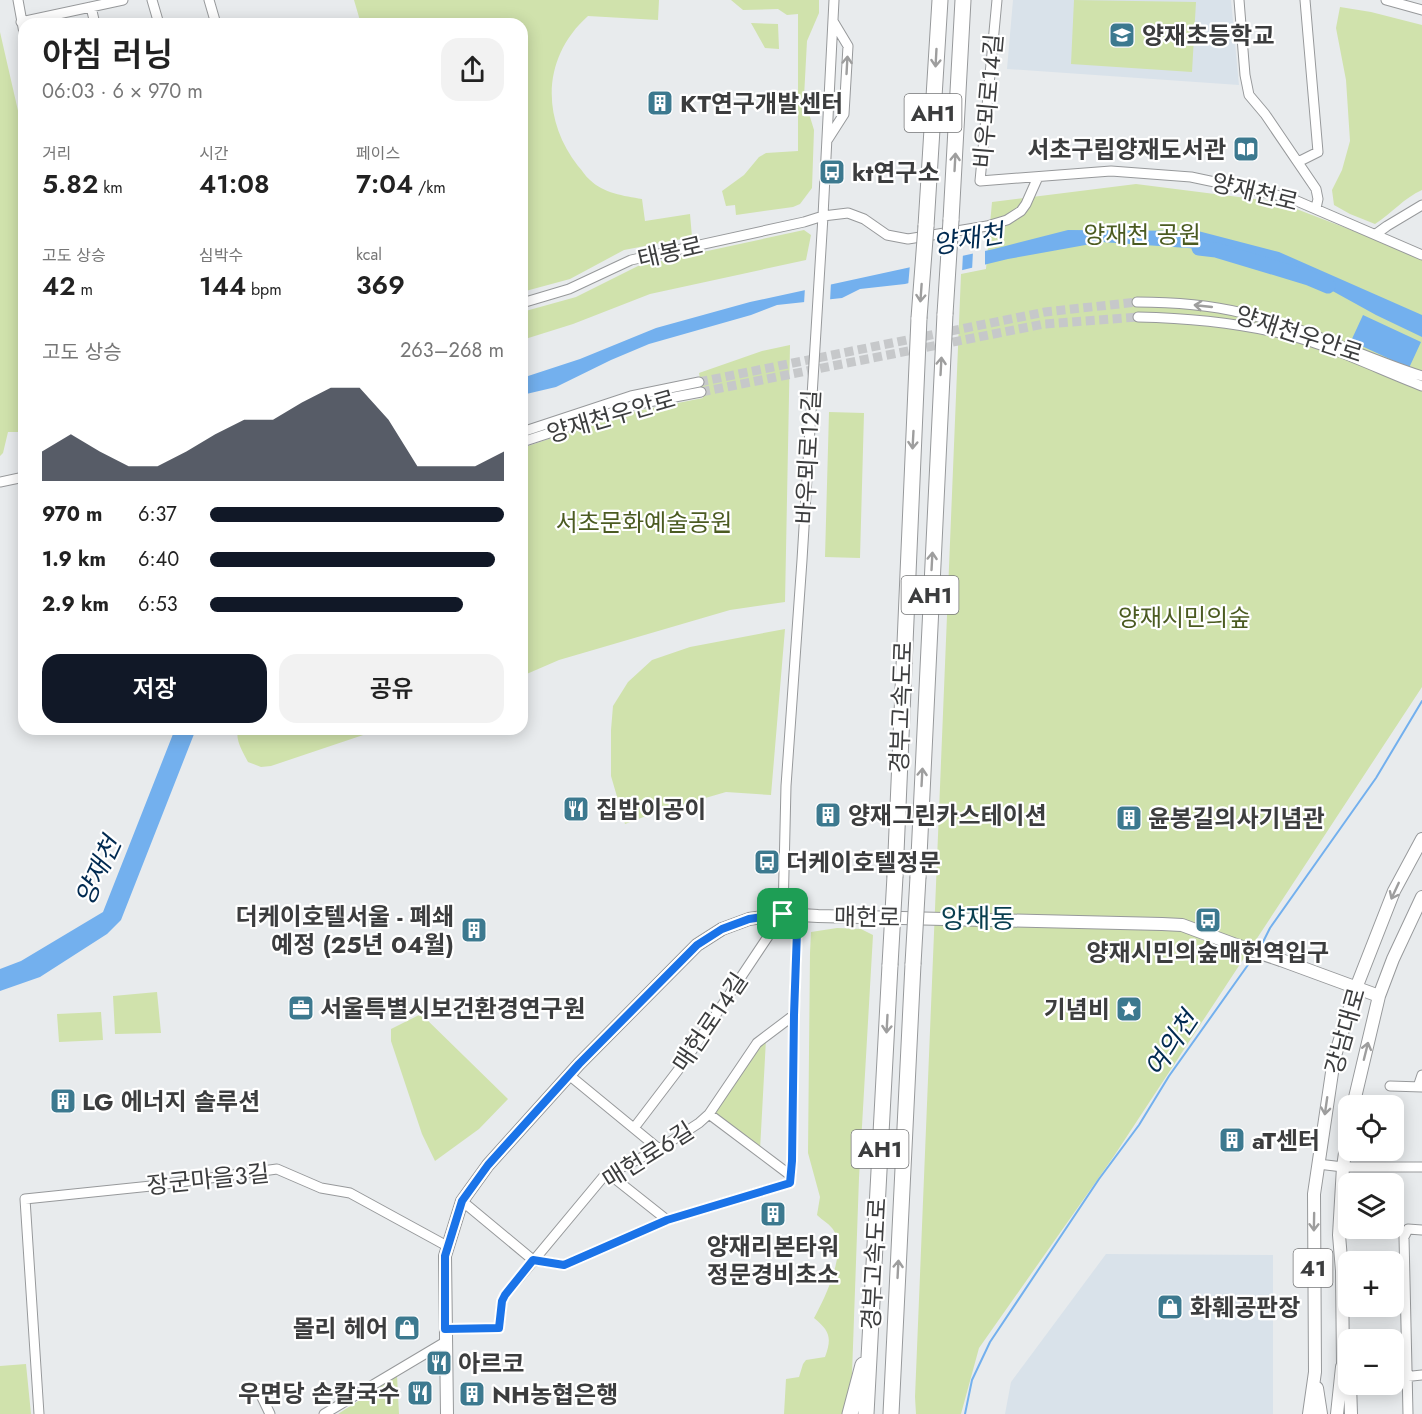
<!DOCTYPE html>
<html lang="ko">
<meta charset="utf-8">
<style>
body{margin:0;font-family:Jost,"Noto Sans KR",sans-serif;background:#f2f2f2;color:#222;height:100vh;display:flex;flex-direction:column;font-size:22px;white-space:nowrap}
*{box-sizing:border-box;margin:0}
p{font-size:20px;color:#767676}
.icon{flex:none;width:33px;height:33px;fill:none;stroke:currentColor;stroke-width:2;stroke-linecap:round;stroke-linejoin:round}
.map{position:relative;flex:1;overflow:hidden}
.drawer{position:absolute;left:18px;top:18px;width:510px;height:717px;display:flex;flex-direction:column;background:#fff;border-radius:18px;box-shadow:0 3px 15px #0003}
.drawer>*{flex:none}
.tools{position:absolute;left:1338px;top:1095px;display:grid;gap:12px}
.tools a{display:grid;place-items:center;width:66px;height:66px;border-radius:12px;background:#fff;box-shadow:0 3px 15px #0003;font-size:30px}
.pin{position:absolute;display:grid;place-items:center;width:51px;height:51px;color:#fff;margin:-26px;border-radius:12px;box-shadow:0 3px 9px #0006}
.round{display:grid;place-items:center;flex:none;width:63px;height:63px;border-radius:18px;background:#f2f2f2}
.headline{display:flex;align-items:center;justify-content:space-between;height:102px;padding:0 24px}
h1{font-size:33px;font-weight:600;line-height:45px}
.stats{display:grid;grid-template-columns:repeat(3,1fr);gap:9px;height:102px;padding:6px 24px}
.stats div{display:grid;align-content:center}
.stats b{font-size:26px;font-weight:600}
.stats small{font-size:16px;font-weight:400}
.stats p{font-size:16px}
.chart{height:168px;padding:12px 24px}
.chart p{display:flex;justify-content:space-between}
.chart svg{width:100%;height:108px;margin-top:6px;fill:#111827;opacity:.7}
.cta{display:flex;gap:12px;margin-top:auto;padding:12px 24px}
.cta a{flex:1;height:69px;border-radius:18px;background:#111827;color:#fff;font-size:24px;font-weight:600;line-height:69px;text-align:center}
.cta a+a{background:#f2f2f2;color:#222}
ul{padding:0 24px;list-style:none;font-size:20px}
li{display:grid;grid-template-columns:96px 72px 1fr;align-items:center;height:45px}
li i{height:15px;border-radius:8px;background:#111827}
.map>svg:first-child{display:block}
.built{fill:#d9e2ea}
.green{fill:#d0e2ac}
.water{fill:#73b0ee}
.pier{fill:#e8ebed}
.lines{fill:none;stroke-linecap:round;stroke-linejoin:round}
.stream{stroke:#73b0ee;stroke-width:2}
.river{stroke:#73b0ee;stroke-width:15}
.minor-tunnel{stroke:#c6c8ca;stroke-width:9;stroke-dasharray:9 4.5;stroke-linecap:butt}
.minor-casing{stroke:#97999b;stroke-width:11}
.major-casing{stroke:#97999b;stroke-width:14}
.highway-casing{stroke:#97999b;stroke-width:17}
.minor{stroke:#fff;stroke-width:9}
.major{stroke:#fff;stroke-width:12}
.highway{stroke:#fff;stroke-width:15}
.major-bridge-casing{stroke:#97999b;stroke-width:14;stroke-linecap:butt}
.highway-bridge-casing{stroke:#97999b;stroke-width:17;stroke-linecap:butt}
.major-bridge{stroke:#fff;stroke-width:12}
.highway-bridge{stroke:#fff;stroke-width:15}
.oneway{stroke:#9e9e9e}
.route-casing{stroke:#fff;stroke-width:12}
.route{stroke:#1a73e8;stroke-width:8}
.labels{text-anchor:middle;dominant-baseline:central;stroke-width:4.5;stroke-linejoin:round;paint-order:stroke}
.shield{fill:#fff;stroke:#767778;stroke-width:1.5}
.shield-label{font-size:22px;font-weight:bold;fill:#3c3d3e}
.poi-label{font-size:24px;font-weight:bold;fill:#3c3d3e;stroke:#fff;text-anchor:start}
.street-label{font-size:24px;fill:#3c3d3e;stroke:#fff}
.park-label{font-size:24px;fill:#4b5b21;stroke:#fff}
.water-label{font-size:26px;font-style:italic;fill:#002a51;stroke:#fff}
.quarter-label{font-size:27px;fill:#083e4f;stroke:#fff}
</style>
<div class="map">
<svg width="1422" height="1414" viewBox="0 0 1422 1414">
<rect width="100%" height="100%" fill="#e8ebed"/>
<path class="built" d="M1013,0H1231L1239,85L1007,69Z
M1106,1254L1273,1255V1414H1005L1011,1382Z"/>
<path class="green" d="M354,0H659L658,20L588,16C542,57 541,118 578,166C582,170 585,176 590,180C603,193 624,196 642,199L645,221L690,214L692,237L624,250L570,279L522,292V24H361Z
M731,0H819V13L807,41L804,97L814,130L812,188L800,204L793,207L736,215L735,205L726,206L722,191L744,175L759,157L766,153L798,151V14L787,15L778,9L743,10Z
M1074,0L1196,2L1192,72L1071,64Z
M1340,7L1371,12L1422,25V190C1404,198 1392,213 1375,224L1350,214L1334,205L1332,190L1342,170L1350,141L1346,80L1336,28Z
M751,23L778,24L779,49L765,48Z
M0,32L24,137V432H8L3,453L0,456Z
M1136,184L1278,202L1422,257V687L1114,1156L979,1348L961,1414H916L915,1397L961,274L986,269L992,202Z
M804,230L811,235L806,260L650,294L573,324L522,340V312L576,297L638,266Z
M790,345L785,602L730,610L559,660L522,676V448L627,413L703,398L699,373L762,351Z
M829,412L864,413L860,558L825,557Z
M785,629L771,795L726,792L657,812L625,824L611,776V730L613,706L628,682L652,660L690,647Z
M238,729H381L271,766L261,767L248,762C243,752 235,741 238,729Z
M837,928L861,929L873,935L859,1178L852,1374L845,1414H784L786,1379L799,1377L803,1364L806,1360L825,1357C832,1338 830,1331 814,1318C825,1298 849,1249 832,1228C828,1223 822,1220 817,1215L820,1197L808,1153L810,953L811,932Z
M157,992L161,1033L115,1034L113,996Z
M101,1012L103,1040L59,1042L57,1014Z
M421,1014L508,1099L479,1129L435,1161L422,1134L391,1041V1029Z
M766,1039L760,1150L714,1115L759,1046Z
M26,1364L31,1414H0V1366Z
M397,1376L399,1414H338Z"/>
<path class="water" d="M1068,230L1198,231L1279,252L1422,315V337L1376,315L1309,278L1216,250L1102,242L1008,259L905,284L860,289L842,298L777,305L751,315L649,344L611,360L556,387L522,395V378L580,359L656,328L750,302L994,249Z
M1363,315L1421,342L1409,368L1351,341Z
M175,729H196L121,920L107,934L40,977L0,991V969L21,961L103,912Z"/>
<path class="pier" d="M985,248V267L972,271L973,251Z
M963,253L962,273L908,287L910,264Z
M831,282L830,302L804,304L805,287Z"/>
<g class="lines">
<path class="stream" d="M1260,948L1270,928L1376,778L1422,701
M965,1414L972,1380L990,1342L1099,1179L1139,1125L1169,1076L1255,955"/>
<path class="river" d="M1199,248L1216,250L1309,278L1328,286"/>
<path class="minor-tunnel" d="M699,382L1045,312L1137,302
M701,392L1044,324L1138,317"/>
<g class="minor-casing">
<path id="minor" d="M18,0L24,33
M152,0L159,24
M209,0L216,24
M997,0L980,181L1111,171L1191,177L1290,198L1422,255
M1239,0L1245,75L1249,95L1265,114L1316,189L1318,199L1316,208
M1386,0L1422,10
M91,7L95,24
M21,22L123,0
M828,139L844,114L848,46L833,21
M1298,162L1318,152L1305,0
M1376,234L1387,226L1422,205
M1137,302C1172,302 1209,305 1243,313C1305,327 1362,357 1422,376
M522,303L569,289L631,260L804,222L823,216L848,213L864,219L887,235L908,239L987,226L1007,220L1021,211L1026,204L1038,177
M1138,317C1188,318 1239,323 1288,335C1334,347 1378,369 1422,386
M522,432L631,396L699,382
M522,442L638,404L701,392
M0,482L24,477
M783,914L786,786L802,560L823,216L834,0
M569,1075L659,1149
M1390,1086L1422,1087
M1418,1087L1422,1075
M709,1114L790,1175
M634,1128L685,1061L783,914
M1318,1164L1343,1167H1422
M609,1174L667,1220
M462,1201L533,1260L564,1265L667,1220L790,1183L792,1161L794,1015L797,931L795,926L783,914
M445,1329L499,1328L502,1301L505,1295L604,1176L659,1149L699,1123L709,1114L757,1043L794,1015
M1394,1378L1422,1375
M258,1389L270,1414
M39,1414L25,1199L151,1186L277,1169L321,1188L350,1193L447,1246
M324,1414L445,1342
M1408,1414L1404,1237L1408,1229L1422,1230"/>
</g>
<g class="major-casing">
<path id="major" d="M1281,960L1379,996
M1353,1106L1379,996L1393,959L1422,897
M1348,1132L1343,1167L1339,1235L1342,1271L1343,1365L1348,1379
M1350,1384L1351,1414
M1317,1388L1321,1414
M447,1414L445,1256L462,1201L488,1165L579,1064L697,945L722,929L749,919L783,914L818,916L1162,924L1182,925L1236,945
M1309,1414L1315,1372L1314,1194L1334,1059L1356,988L1394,891L1422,839
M1337,1414L1342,1367"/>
</g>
<g class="highway-casing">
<path id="highway" d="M951,220L963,0
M926,226L940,0
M895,876L919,318
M918,877L945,314
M850,1414L863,1365
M866,1414L890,965
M891,1414L913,964"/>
</g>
<use href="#minor" class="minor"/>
<use href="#major" class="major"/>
<use href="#highway" class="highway"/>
<g class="major-bridge-casing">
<path id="major-bridge" d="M1236,945L1281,960"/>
</g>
<g class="highway-bridge-casing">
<path id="highway-bridge" d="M945,314L951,220
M919,318L926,226
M913,964L918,877
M890,965L895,876"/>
</g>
<use href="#major-bridge" class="major-bridge"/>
<use href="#highway-bridge" class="highway-bridge"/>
</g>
<defs><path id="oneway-shaft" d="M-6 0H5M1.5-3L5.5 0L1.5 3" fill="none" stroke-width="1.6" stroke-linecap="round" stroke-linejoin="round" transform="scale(1.5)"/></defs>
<g class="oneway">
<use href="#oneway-shaft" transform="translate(936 58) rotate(93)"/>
<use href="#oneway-shaft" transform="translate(847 65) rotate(-87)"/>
<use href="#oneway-shaft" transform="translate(955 162) rotate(-87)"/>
<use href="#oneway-shaft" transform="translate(921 293) rotate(94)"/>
<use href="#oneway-shaft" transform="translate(1203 306) rotate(-174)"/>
<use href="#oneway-shaft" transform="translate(941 366) rotate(-87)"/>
<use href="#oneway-shaft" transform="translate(913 440) rotate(93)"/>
<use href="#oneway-shaft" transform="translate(932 561) rotate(-87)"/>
<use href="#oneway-shaft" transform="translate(922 777) rotate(-87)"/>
<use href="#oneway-shaft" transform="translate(1395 891) rotate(115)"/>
<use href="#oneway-shaft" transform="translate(887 1024) rotate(93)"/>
<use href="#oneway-shaft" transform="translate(1366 1051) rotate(-76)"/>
<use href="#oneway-shaft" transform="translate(1326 1106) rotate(98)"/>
<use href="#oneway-shaft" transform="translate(1314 1222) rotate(91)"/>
<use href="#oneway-shaft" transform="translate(898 1269) rotate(-87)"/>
</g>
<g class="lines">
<g class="route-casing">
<path id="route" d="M783,914L795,926L797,931L794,1015L792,1161L790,1183L667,1220L564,1265L533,1260L505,1295L502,1301L499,1328L445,1329V1256L462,1201L488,1165L579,1064L697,945L722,929L749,919Z"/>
</g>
<use href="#route" class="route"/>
</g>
<defs>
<g id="school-square" transform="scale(1.35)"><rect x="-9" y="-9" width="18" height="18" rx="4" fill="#3c798f" stroke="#fff"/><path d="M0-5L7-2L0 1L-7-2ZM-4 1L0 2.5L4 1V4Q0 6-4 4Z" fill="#fff"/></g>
<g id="building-square" transform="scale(1.35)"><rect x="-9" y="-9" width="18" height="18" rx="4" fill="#3c798f" stroke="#fff"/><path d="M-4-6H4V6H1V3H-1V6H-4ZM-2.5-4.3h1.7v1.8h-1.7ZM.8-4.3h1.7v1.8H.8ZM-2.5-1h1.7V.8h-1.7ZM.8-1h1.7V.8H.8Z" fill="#fff"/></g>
<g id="library-square" transform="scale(1.35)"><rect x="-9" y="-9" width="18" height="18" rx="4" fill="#3c798f" stroke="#fff"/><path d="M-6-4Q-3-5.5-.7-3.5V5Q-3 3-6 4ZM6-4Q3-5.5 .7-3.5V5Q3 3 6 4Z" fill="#fff"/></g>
<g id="bus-square" transform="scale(1.35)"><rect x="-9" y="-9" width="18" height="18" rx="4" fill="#3c798f" stroke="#fff"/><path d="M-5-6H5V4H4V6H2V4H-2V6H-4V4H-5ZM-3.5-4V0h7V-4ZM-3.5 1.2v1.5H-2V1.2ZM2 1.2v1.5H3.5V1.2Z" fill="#fff"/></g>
<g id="restaurant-square" transform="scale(1.35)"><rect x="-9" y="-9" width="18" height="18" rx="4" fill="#3c798f" stroke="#fff"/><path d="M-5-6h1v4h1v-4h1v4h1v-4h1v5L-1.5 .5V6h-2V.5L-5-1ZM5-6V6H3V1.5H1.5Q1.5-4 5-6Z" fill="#fff"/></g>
<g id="office-square" transform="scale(1.35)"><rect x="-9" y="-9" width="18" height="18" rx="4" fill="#3c798f" stroke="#fff"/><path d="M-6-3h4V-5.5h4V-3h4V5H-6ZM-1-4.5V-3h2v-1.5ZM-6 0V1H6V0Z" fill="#fff"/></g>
<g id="sight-square" transform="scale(1.35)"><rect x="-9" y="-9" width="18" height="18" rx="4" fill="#3c798f" stroke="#fff"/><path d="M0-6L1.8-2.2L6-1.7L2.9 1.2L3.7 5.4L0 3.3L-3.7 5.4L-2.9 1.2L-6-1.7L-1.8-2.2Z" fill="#fff"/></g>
<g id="shop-square" transform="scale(1.35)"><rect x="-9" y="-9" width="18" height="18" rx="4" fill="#3c798f" stroke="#fff"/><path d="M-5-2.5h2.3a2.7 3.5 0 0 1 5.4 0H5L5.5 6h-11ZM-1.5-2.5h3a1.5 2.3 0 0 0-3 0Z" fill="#fff"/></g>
</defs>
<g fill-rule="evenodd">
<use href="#school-square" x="1122" y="35"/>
<use href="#building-square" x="660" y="103"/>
<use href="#library-square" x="1246" y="149"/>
<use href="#bus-square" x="832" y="172"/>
<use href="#restaurant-square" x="576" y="809"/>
<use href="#building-square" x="828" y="815"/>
<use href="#building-square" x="1129" y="818"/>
<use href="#bus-square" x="767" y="862"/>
<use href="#bus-square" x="1208" y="920"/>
<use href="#building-square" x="474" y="930"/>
<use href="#office-square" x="301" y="1008"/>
<use href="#sight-square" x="1129" y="1009"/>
<use href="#building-square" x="63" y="1101"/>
<use href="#building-square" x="1232" y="1140"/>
<use href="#building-square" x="773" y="1214"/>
<use href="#shop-square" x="1170" y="1307"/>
<use href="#shop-square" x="407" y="1328"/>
<use href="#restaurant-square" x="439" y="1363"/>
<use href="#restaurant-square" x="420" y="1393"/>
<use href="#building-square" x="472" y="1394"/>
</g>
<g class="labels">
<g class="shield">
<rect x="904.5" y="94" width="57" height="38" rx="4.5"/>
<rect x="901.5" y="576" width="57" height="38" rx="4.5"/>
<rect x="851.5" y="1130" width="57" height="38" rx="4.5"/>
<rect x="1293.5" y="1249" width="39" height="38" rx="4.5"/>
</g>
<g class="shield-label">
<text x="933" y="113">AH1</text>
<text x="930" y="595">AH1</text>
<text x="880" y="1149">AH1</text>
<text x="1313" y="1268">41</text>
</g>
<g class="poi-label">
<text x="1142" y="35">양재초등학교</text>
<text x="680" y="103">KT연구개발센터</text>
<text x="1226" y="149" text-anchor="end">서초구립양재도서관</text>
<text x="852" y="172">kt연구소</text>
<text x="596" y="809">집밥이공이</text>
<text x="848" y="815">양재그린카스테이션</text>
<text x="1148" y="818">윤봉길의사기념관</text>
<text x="786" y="862">더케이호텔정문</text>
<text x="454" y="916" text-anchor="end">더케이호텔서울 - 폐쇄<tspan x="454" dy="28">예정 (25년 04월)</tspan></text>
<text x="1208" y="952" text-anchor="middle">양재시민의숲매헌역입구</text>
<text x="320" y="1008">서울특별시보건환경연구원</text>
<text x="1110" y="1009" text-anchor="end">기념비</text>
<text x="82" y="1101">LG 에너지 솔루션</text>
<text x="1252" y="1140">aT센터</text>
<text x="773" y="1246" text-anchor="middle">양재리본타워<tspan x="773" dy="28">정문경비초소</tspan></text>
<text x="1190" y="1307">화훼공판장</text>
<text x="388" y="1328" text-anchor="end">몰리 헤어</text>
<text x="458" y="1363">아르코</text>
<text x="400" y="1393" text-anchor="end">우면당 손칼국수</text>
<text x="492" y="1394">NH농협은행</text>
</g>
<g class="street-label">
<text transform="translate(988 101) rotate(-85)">비우뫼로14길</text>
<text transform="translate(1255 192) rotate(14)">양재천로</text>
<text transform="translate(670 252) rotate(-13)">태봉로</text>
<text transform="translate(1299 334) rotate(18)">양재천우안로</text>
<text transform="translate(611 416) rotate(-16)">양재천우안로</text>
<text transform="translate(808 457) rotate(-87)">바우뫼로12길</text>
<text transform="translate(901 707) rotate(-88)">경부고속도로</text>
<text transform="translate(867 917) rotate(1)">매헌로</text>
<text transform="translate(710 1022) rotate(-56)">매헌로14길</text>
<text transform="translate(1345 1031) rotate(-74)">강남대로</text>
<text transform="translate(648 1155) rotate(-32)">매헌로6길</text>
<text transform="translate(208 1179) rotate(-6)">장군마을3길</text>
<text transform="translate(874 1264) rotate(-87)">경부고속도로</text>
</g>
<g class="park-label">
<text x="1142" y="234">양재천 공원</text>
<text x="644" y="522">서초문화예술공원</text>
<text x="1184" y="617">양재시민의숲</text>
</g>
<g class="water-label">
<text transform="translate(968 239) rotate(-10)">양재천</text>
<text transform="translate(98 871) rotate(-65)">양재천</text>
<text transform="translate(1171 1044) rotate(-56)">여의천</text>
</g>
<g class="quarter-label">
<text x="978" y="918">양재동</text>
</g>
</g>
</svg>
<div class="tools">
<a><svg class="icon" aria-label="locate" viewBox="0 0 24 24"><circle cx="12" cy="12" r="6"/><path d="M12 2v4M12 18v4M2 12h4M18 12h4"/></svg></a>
<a><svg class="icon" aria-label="layers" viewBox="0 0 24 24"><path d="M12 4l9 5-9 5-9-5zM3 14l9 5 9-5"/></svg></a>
<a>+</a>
<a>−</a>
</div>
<div class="pin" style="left:783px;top:914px;background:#1e9e55"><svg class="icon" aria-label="arrive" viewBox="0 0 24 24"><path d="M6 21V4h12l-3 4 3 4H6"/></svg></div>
<section class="drawer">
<div class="headline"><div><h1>아침 러닝</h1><p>06:03 · 6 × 970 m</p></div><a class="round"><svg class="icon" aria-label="share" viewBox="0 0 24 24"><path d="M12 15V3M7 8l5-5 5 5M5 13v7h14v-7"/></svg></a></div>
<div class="stats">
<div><p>거리</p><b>5.82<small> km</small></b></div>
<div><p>시간</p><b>41:08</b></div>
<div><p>페이스</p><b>7:04<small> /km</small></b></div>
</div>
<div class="stats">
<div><p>고도 상승</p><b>42<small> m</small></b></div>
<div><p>심박수</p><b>144<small> bpm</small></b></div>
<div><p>kcal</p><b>369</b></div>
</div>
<div class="chart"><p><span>고도 상승</span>263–268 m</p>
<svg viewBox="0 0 160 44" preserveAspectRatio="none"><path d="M0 44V32L10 25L20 32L30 38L40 38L50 32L60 25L70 19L80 19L90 12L100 6L110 6L120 19L130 38L140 38L150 38L160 32V44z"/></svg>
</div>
<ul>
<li><b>970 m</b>6:37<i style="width:100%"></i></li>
<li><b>1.9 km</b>6:40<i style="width:97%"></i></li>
<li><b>2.9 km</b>6:53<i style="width:86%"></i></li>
</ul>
<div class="cta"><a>저장</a><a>공유</a></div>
</section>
</div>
